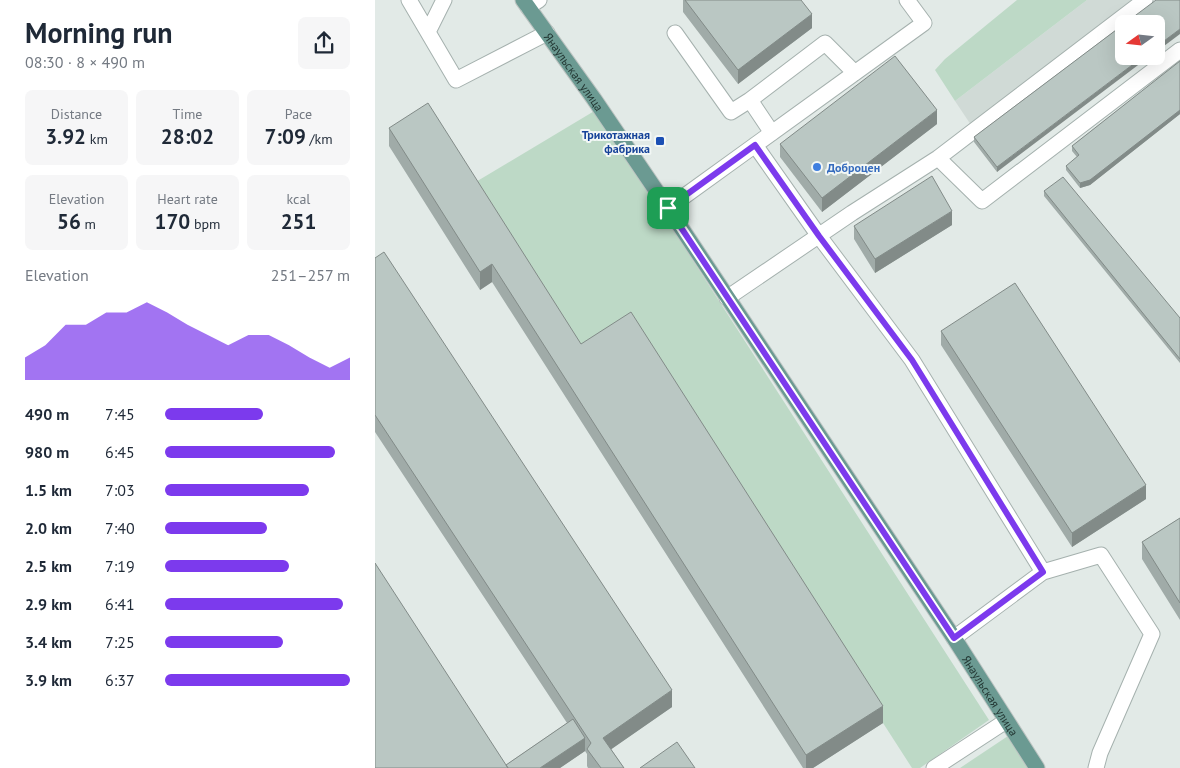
<!DOCTYPE html>
<meta charset="utf-8">
<style>
body{margin:0;font-family:"PT Sans",sans-serif;background:#f6f6f7;color:#1f2937;height:100vh;display:flex;flex-direction:column;font-size:19px;white-space:nowrap}
*{box-sizing:border-box;margin:0}
p{font-size:16px;color:#747a83}
.icon{flex:none;width:28px;height:28px;fill:none;stroke:currentColor;stroke-width:2;stroke-linecap:round;stroke-linejoin:round}
.map{position:relative;flex:1;overflow:hidden}
.side{display:flex;flex-direction:column;background:#fff;width:375px}
.side>*{flex:none}
.needle{width:32px;rotate:255deg}
.tools{position:absolute;left:740px;top:15px;display:grid;gap:10px}
.tools a{display:grid;place-items:center;width:50px;height:50px;border-radius:8px;background:#fff;box-shadow:0 5px 20px #0002;font-size:25px}
.pin{position:absolute;display:grid;place-items:center;width:42px;height:42px;color:#fff;margin:-21px;border-radius:10px;box-shadow:0 2px 8px #0006}
.round{display:grid;place-items:center;flex:none;width:52px;height:52px;border-radius:8px;background:#f6f6f7}
.overview{display:flex;align-items:center;justify-content:space-between;height:85px;padding:0 25px}
h1{font-size:28px;font-weight:800;line-height:38px}
.metrics{display:grid;grid-template-columns:repeat(3,1fr);gap:8px;height:85px;padding:5px 25px}
.metrics div{display:grid;align-content:center;border-radius:8px;background:#f6f6f7;text-align:center}
.metrics b{font-size:21px;font-weight:800}
.metrics small{font-size:14px;font-weight:400}
.metrics p{font-size:14px}
.chart{height:140px;padding:10px 25px}
.chart p{display:flex;justify-content:space-between}
.chart svg{width:100%;height:90px;margin-top:5px;fill:#7c3aed;opacity:.7}
ul{padding:0 25px;list-style:none;font-size:16px}
li{display:grid;grid-template-columns:80px 60px 1fr;align-items:center;height:38px}
li i{height:12px;border-radius:6px;background:#7c3aed}
main{display:flex;flex:1;min-height:0}
.map>svg:first-child{display:block}
.built{fill:#d0dad6}
.green{fill:#bdd9c6}
.lines{fill:none;stroke-linecap:round;stroke-linejoin:round}
.minor-casing{stroke:#a5b1ae;stroke-width:17}
.major-casing{stroke:#bdc4c2;stroke-width:17}
.minor{stroke:#fff;stroke-width:15}
.major{stroke:#6b9a92;stroke-width:15}
.wall{fill:#a0aba8}
.shaded-wall{fill:#828b88}
.building{fill:#bac7c3;stroke:#828b88}
.route-casing{stroke:#fff;stroke-width:10}
.route{stroke:#7c3aed;stroke-width:6}
.transit-dot{fill:#1a4fb4;stroke:#f2f7f5;stroke-width:2}
.shop-dot{fill:#3f7fe0;stroke:#f2f7f5;stroke-width:2}
.labels{text-anchor:middle;dominant-baseline:central;stroke-width:4;stroke-linejoin:round;paint-order:stroke}
.street-label{font-size:12px;fill:#243935;stroke:#f2f7f5}
.transit-label{font-size:12px;font-weight:bold;fill:#164399;stroke:#f2f7f5;text-anchor:end}
.shop-label{font-size:12px;font-weight:bold;fill:#366cbe;stroke:#f2f7f5;text-anchor:start}
</style>
<main>
<section class="side">
<div class="overview"><div><h1>Morning run</h1><p>08:30 · 8 × 490 m</p></div><a class="round"><svg class="icon" aria-label="share" viewBox="0 0 24 24"><path d="M12 15V3M7 8l5-5 5 5M5 13v7h14v-7"/></svg></a></div>
<div class="metrics">
<div><p>Distance</p><b>3.92<small> km</small></b></div>
<div><p>Time</p><b>28:02</b></div>
<div><p>Pace</p><b>7:09<small> /km</small></b></div>
</div>
<div class="metrics">
<div><p>Elevation</p><b>56<small> m</small></b></div>
<div><p>Heart rate</p><b>170<small> bpm</small></b></div>
<div><p>kcal</p><b>251</b></div>
</div>
<div class="chart"><p><span>Elevation</span>251–257 m</p>
<svg viewBox="0 0 160 44" preserveAspectRatio="none"><path d="M0 44V33L10 27L20 17L30 17L40 11L50 11L60 6L70 11L80 17L90 22L100 27L110 22L120 22L130 27L140 33L150 38L160 33V44z"/></svg>
</div>
<ul>
<li><b>490 m</b>7:45<i style="width:53%"></i></li>
<li><b>980 m</b>6:45<i style="width:92%"></i></li>
<li><b>1.5 km</b>7:03<i style="width:78%"></i></li>
<li><b>2.0 km</b>7:40<i style="width:55%"></i></li>
<li><b>2.5 km</b>7:19<i style="width:67%"></i></li>
<li><b>2.9 km</b>6:41<i style="width:96%"></i></li>
<li><b>3.4 km</b>7:25<i style="width:64%"></i></li>
<li><b>3.9 km</b>6:37<i style="width:100%"></i></li>
</ul>
</section>
<div class="map">
<svg width="805" height="768" viewBox="0 0 805 768">
<rect width="100%" height="100%" fill="#e2eae7"/>
<path class="built" d="M712,0H756L596,125L580,101Z"/>
<path class="green" d="M642,0H712L580,101L560,70L570,59Z
M221,110L614,720L545,768H537L508,723L206,361L94,186Z
M633,736L654,768H585Z"/>
<g class="lines">
<g class="minor-casing">
<path id="minor" d="M34,0L81,80L172,33
M153,7L164,0
M53,32L69,0
M300,33L356,112L375,100L397,133
M375,100L450,43L480,73
M380,145L444,236L537,360L668,572
M563,158L607,201L805,50
M293,208L549,23L532,0
M352,298L477,213L563,158L770,0
M579,638L668,572L726,555L777,634L725,753L721,768
M559,768L631,721"/>
</g>
<g class="major-casing">
<g id="major">
<path id="s1" d="M148,0L219,99L293,208L579,638L662,768"/>
</g>
</g>
<use href="#minor" class="minor"/>
<use href="#major" class="major"/>
</g>
<path class="wall" d="M308,0H426L437,28L363,84L308,12Z
M749,24L622,172L599,142V137Z
M805,61V114L715,185L705,188L691,170V166L702,157L697,151V146Z
M562,124L447,212L405,157V144Z
M14,128L206,344L508,723L438,768H428L117,282L105,290L14,146Z
M669,191L805,318V363L669,196Z
M577,225L500,273L479,239V226Z
M0,258L297,707L236,749L249,768H213L212,766V754L210,751L185,768H0L131,765L192,723L0,432Z
M566,331L771,499L697,547L566,345Z
M805,518V620L767,559V542Z"/>
<path class="shaded-wall" d="M437,14V28L363,84V70Z
M805,29V34L781,52V47Z
M769,56H775L622,172V167Z
M562,110V124L447,212V198Z
M805,110V114L715,185L705,188V183Z
M577,211V225L500,273V259Z
M117,264V282L105,290V272Z
M771,485V499L697,547V533Z
M297,690V707L228,755V738Z
M508,706V723L438,768H431V755Z
M210,738V751L185,768H165Z"/>
<path class="building" d="M310,0H426L437,14L363,70Z
M781,0H805V29L781,47V24H749Z
M749,24V56H769L622,167L599,137Z
M520,56L562,110L447,198L405,144Z
M805,61V110L715,180L705,183L691,166L704,155L697,146Z
M53,103L206,344L256,312L508,706L431,755L117,264L105,272L14,128Z
M557,176L577,211L500,259L479,226Z
M688,177L805,318V359L669,191Z
M9,252L297,690L228,738L249,768H226L212,749L216,743L0,415V258Z
M640,283L771,485L697,533L566,331Z
M805,518V603L767,542Z
M0,563L133,768H0Z
M198,719L210,738L165,768H133L131,765Z
M302,742L320,768H265Z"/>
<g class="lines">
<g class="route-casing">
<path id="route" d="M380,145L444,236L537,360L668,572L579,638L293,208Z"/>
</g>
<use href="#route" class="route"/>
</g>
<rect class="transit-dot" x="280" y="136" width="10" height="10" rx="2.5"/>
<circle class="shop-dot" cx="442" cy="167" r="5"/>
<g class="labels">
<g class="street-label">
<text stroke="none"><textPath href="#s1" startOffset="88">Янаульская улица</textPath></text>
<text stroke="none"><textPath href="#s1" startOffset="838">Янаульская улица</textPath></text>
</g>
<g class="transit-label">
<text x="275" y="134">Трикотажная<tspan x="275" dy="14">фабрика</tspan></text>
</g>
<g class="shop-label">
<text x="452" y="167">Доброцен</text>
</g>
</g>
</svg>
<div class="tools">
<a><svg class="needle" viewBox="-14 -14 28 28"><path d="M0-13l5 13h-10z" fill="#e53935"/><path d="M0 13l5-13h-10z" fill="#747a83"/></svg></a>
</div>
<div class="pin" style="left:293px;top:208px;background:#1e9e55"><svg class="icon" aria-label="arrive" viewBox="0 0 24 24"><path d="M6 21V4h12l-3 4 3 4H6"/></svg></div>
</div>
</main>
